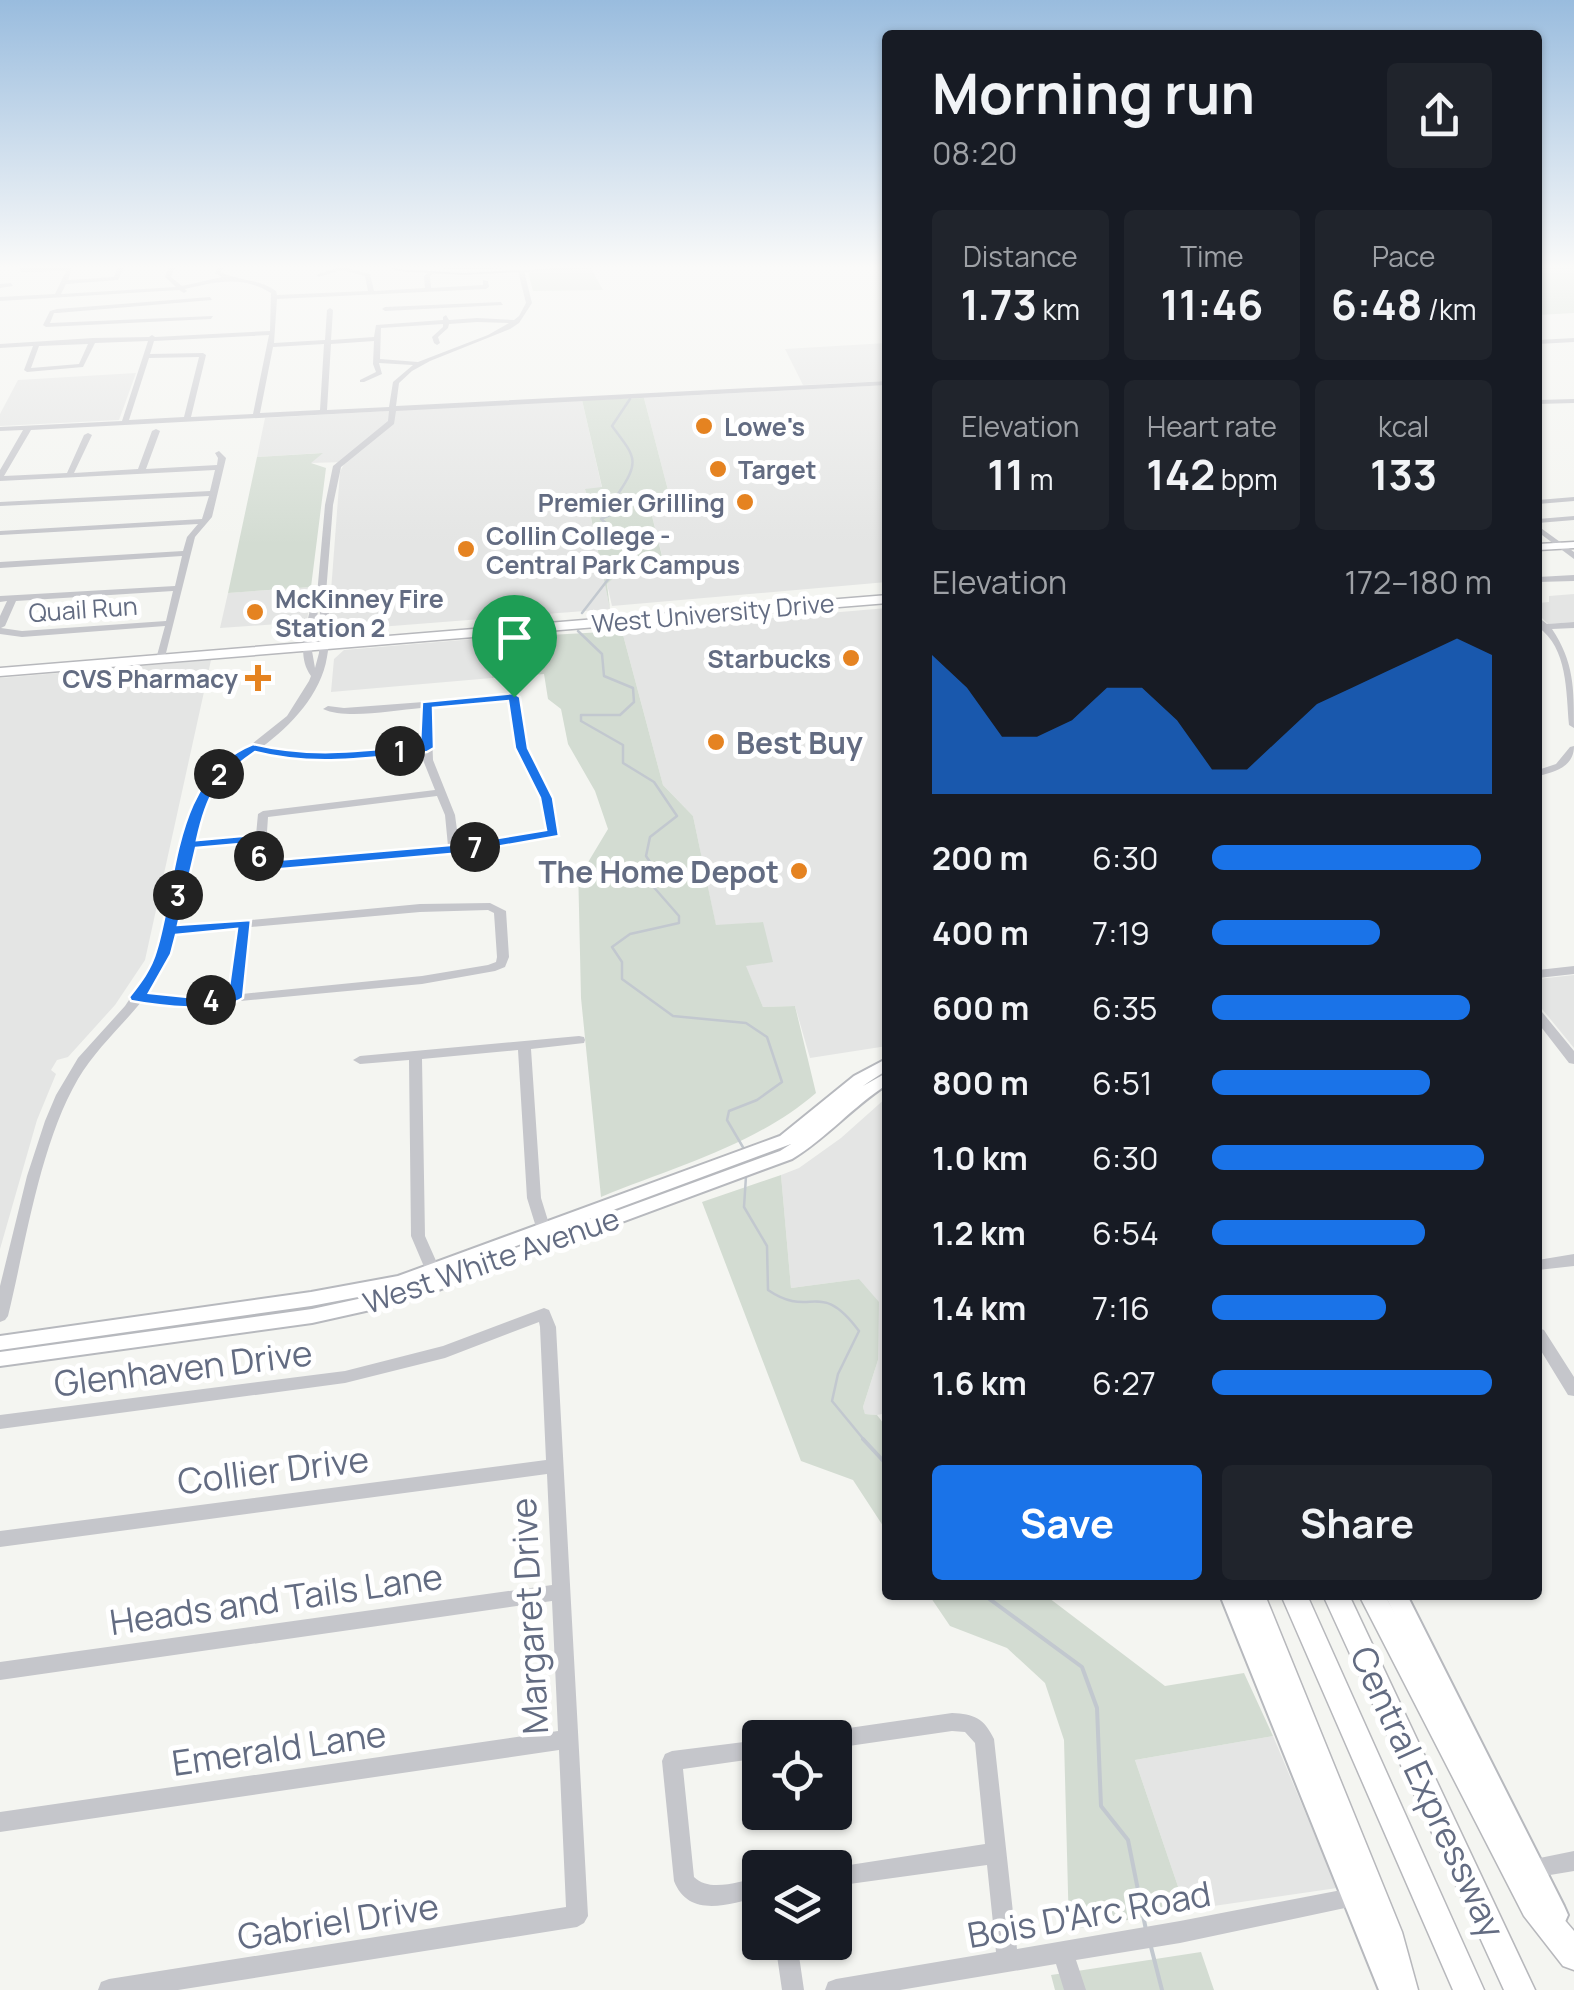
<!DOCTYPE html>
<meta charset="utf-8">
<style>
body{margin:0;font-family:Manrope,sans-serif;background:#20242c;color:#f1f3f6;height:100vh;display:flex;flex-direction:column;font-size:38px;white-space:nowrap}
*{box-sizing:border-box;margin:0}
p{font-size:32px;color:#9ea1a6}
.icon{flex:none;width:55px;height:55px;fill:none;stroke:currentColor;stroke-width:2;stroke-linecap:round;stroke-linejoin:round}
.map{position:relative;flex:1;overflow:hidden}
.drawer{position:absolute;left:882px;top:30px;width:660px;height:1570px;display:flex;flex-direction:column;background:#171b24;border-radius:10px;box-shadow:0 2px 8px #0004}
.drawer>*{flex:none}
.controls{position:absolute;left:742px;top:1720px;display:grid;gap:20px}
.controls a{display:grid;place-items:center;width:110px;height:110px;border-radius:10px;background:#171b24;box-shadow:0 2px 8px #0004;font-size:50px}
.pin{position:absolute;display:grid;place-items:center;width:85px;height:85px;color:#fff;margin:-102px -42px;border-radius:50% 50% 50% 0;rotate:-45deg;box-shadow:0 0 10px #0007}
.pin .icon{rotate:45deg}
.km{position:absolute;width:50px;height:50px;margin:-25px;border-radius:50%;background:#222;color:#fff;font-size:28px;line-height:50px;text-align:center}
.round{display:grid;place-items:center;flex:none;width:105px;height:105px;border-radius:10px;background:#20242c}
.summary{display:flex;align-items:center;justify-content:space-between;height:170px;padding:0 50px}
h1{font-size:55px;font-weight:700;line-height:75px}
.metrics{display:grid;grid-template-columns:repeat(3,1fr);gap:15px;height:170px;padding:10px 50px}
.metrics div{display:grid;align-content:center;border-radius:10px;background:#20242c;text-align:center}
.metrics b{font-size:42px;font-weight:700}
.metrics small{font-size:28px;font-weight:400}
.metrics p{font-size:28px}
.chart{height:280px;padding:20px 50px}
.chart p{display:flex;justify-content:space-between}
.chart svg{width:100%;height:180px;margin-top:10px;fill:#1a73e8;opacity:.7}
.action{display:flex;gap:20px;margin-top:auto;padding:20px 50px}
.action a{flex:1;height:115px;border-radius:10px;background:#1a73e8;color:#fff;font-size:40px;font-weight:700;line-height:115px;text-align:center}
.action a+a{background:#20242c;color:#f1f3f6}
ul{padding:0 50px;list-style:none;font-size:32px}
li{display:grid;grid-template-columns:160px 120px 1fr;align-items:center;height:75px}
li i{height:25px;border-radius:12px;background:#1a73e8}
.map>svg:first-child{display:block}
.built{fill:#e4e5e4}
.green{fill:#d3dcd2}
.lines{fill:none;stroke-linecap:round;stroke-linejoin:round}
.stream-far1{stroke:#c2c8cf;stroke-width:2.5}
.stream{stroke:#c2c8cf;stroke-width:4}
.major-casing{stroke:#b7b9be;stroke-width:4}
.highway-casing{stroke:#b7b8bc;stroke-width:3}
.minor{fill:#c5c6cb;fill-rule:evenodd}
.major{fill:#fff;fill-rule:evenodd}
.highway{fill:#fff;fill-rule:evenodd}
.route{fill:#1a73e8;stroke:#fff;stroke-width:2.5;fill-rule:evenodd}
.poi-dot{fill:#e58321;stroke:#fff;stroke-width:4}
.labels{text-anchor:middle;dominant-baseline:central;stroke-width:10;stroke-linejoin:round;paint-order:stroke}
.far-poi-label{font-size:25px;font-weight:bold;fill:#636c82;stroke:#fff;text-anchor:start}
.far-street-label{font-size:25px;fill:#636c82;stroke:#fff}
.poi-label{font-size:30px;font-weight:bold;fill:#636c82;stroke:#fff;text-anchor:start}
.street-label{font-size:30px;fill:#636c82;stroke:#fff}
.near-street-label{font-size:35px;fill:#636c82;stroke:#fff}
</style>
<div class="map">
<svg width="1574" height="1990" viewBox="0 0 1574 1990">
<rect width="100%" height="100%" fill="#f4f5f1"/>
<path class="built" d="M887,343V381L803,385L785,349Z
M136,373L119,420L0,426V414L18,380Z
M887,385V582L612,606L607,584L621,571L665,567L651,512L669,494L644,398Z
M582,400L602,488L585,490L610,609L328,631L340,472L345,462L310,463L320,453L257,457L265,418Z
M311,587L307,622L220,628L228,593Z
M1574,594V622L1548,624L1538,614V603L1549,602V596Z
M887,608V1046L810,1058L795,1006L763,1007L745,965L762,922L716,926L693,816L663,785L622,631Z
M474,639L490,656L492,678L331,692L334,659L344,650Z
M211,660L145,960L115,1005L68,1057L57,1060L51,1070L56,1074L37,1120L0,1249V678Z
M1574,975V1048L1538,1004V979Z
M887,1097V1413L877,1415L865,1414L863,1407L878,1360L859,1279L791,1288L781,1175L799,1168L841,1138Z
M1273,1736L1337,1888L1186,1910L1135,1760Z"/>
<path class="green" d="M590,267L603,290L533,291L528,272Z
M1538,267H1574V313L1538,315Z
M644,398L669,494L651,512L665,568L621,571L607,584L610,609L585,489L602,487L582,400Z
M323,453L311,463L326,468L311,587L228,593L257,457Z
M622,631L663,785L693,816L716,925L763,922L773,962L746,966L763,1007L795,1006L816,1093C756,1145 674,1167 601,1197L581,998L578,865L587,864L608,829L595,791L568,744L561,709L548,699L544,674L492,678L490,656L474,639Z
M781,1175L791,1288L859,1279L879,1302L878,1360L863,1407L865,1414L877,1415L887,1428V1532L853,1480L801,1461L702,1202Z
M929,1595H1045L1165,1686L1244,1673L1273,1736L1135,1760L1186,1910L1069,1930L1064,1740L1045,1683L1007,1648L950,1626Z
M1201,1952L1214,1990H1055L1051,1975Z"/>
<g class="lines">
<path class="stream-far1" d="M582,613L613,573L631,563L638,551L629,539L605,529L607,524L601,519L621,510L618,494C641,460 635,457 612,426L630,399
M578,631L602,654L604,676L633,688L634,702L620,715H581V721L623,745V763L654,782L677,816L650,837L646,856L654,868L651,884L679,916V923L630,934L612,947L622,962V979L673,1016L746,1023L767,1037L782,1082L757,1100L729,1111L727,1120L744,1149
M746,1176L744,1207L767,1246L768,1290C812,1320 819,1277 859,1331L838,1374L832,1401L865,1441"/>
<path class="stream" d="M863,1439L888,1466
M984,1595L1082,1667L1097,1708L1101,1806L1128,1840L1146,1930
M1151,1947L1162,1990"/>
<g class="major-casing">
<path id="major" d="M394,267L463,269L577,267L463,273L397,269Z
M888,1058V1070C879,1075 871,1080 863,1086L888,1072V1084C853,1106 827,1138 792,1159L406,1302L312,1323L0,1366V1352L312,1309L404,1289L780,1151L791,1144L400,1289L311,1306L0,1350V1336L311,1292L398,1276L780,1136L854,1076Z
M1220,1595H1242L1405,1990H1379Z
M1385,1595H1407L1564,1906L1568,1915L1564,1924L1555,1928L1546,1924Z"/>
</g>
<g class="highway-casing">
<path id="highway" d="M1574,542V548L1538,550V544Z
M888,595V603L0,676V668Z
M1239,1595H1265L1402,1932L1418,1990H1388L1372,1932Z
M1281,1595H1307L1484,1990H1453Z
M1323,1595H1349L1535,1990H1504Z
M1359,1595H1385L1544,1896L1574,1931V1970L1563,1966L1524,1916Z"/>
</g>
<path class="minor" d="M18,267L72,268L68,280L114,277L118,267H124L118,280L66,284L61,294L176,287L165,277L169,267H175L171,277L182,286L222,277L215,273L217,267H223L221,272C239,281 259,279 276,291L277,295L368,291L365,276L342,270L319,277L316,275L336,268L334,267H344L370,274L374,291L425,288L424,276L435,267L439,268L430,276L431,288L483,285V280L488,281L489,287L486,289L277,299L274,343L325,340L327,310L330,308L333,310L331,340L374,337L376,325L443,320V317L446,315L449,320L477,318L514,320L519,316L526,303L517,267H523L532,303L519,323L510,329L430,361L412,371L399,383L396,406L888,381V385L396,411L394,424L341,467L333,505L325,606L329,609C328,625 330,642 327,657C321,694 291,726 262,747C316,758 369,751 422,745L421,708C394,710 347,720 323,709L328,706L344,708L517,695L527,748L552,798L559,833L554,836L454,852L259,869L253,866L255,842L195,848L178,927L420,904L490,903L506,911L509,957L505,967L495,971L422,984L188,1006L142,1001C121,1027 95,1050 78,1079C40,1144 26,1242 8,1316L5,1320L0,1322V1286L27,1176L45,1121L56,1095L78,1058L125,1006L133,994L137,992L155,961L169,917L193,803L203,788L223,767L287,716L309,681L311,676C297,657 305,632 310,610L316,606L325,505L333,466L388,421L389,411L31,430L4,476L67,473L84,435L88,433L92,435L74,473L138,469L152,431L156,429L160,431L146,469L217,465L218,458L215,453L219,451L226,458L212,517L195,537L164,661H158L156,659L165,626L22,637L0,634V616L7,601L0,602V596L175,586L182,556L0,568V562L183,551L187,537L198,524L0,535V531L202,519L209,496L0,506V502L210,491L215,470L0,481V470L23,430L0,431V427L122,421L148,341L95,343L83,367L27,372L24,370L33,346L0,348V344L93,338L149,337L152,335L155,337L270,331L271,293C242,275 216,282 185,289L187,291L184,293L179,290L0,301V297L55,294L66,271L21,272ZM477,322L509,323L488,335L418,362L380,359L381,328L443,324V327L432,337L434,343L437,345L440,343L438,337L448,328L449,324ZM269,335L253,414L191,417L206,355L203,353L150,354L154,341ZM374,341L373,364L376,372L360,380V382H364L382,374L379,363L413,365L393,382L389,407L327,410L331,344ZM88,344L79,364L31,368L39,346ZM324,344L320,410L260,413L273,347ZM199,357L184,417L129,420L149,358ZM173,591L166,621L22,631L1,628L5,626L16,601ZM320,610L319,653L315,668L312,651L318,611ZM510,700L517,748L542,798L548,831L459,845L455,815L433,760L431,707ZM256,752C312,763 366,757 423,752V760L435,790L263,811L258,814L256,835L197,841C199,829 199,813 204,802C214,780 238,765 256,752ZM437,796L445,815L448,846L265,862L268,817ZM488,910L494,913L497,957L496,962L488,965L422,976L242,994L251,927L420,912ZM238,928L229,995L188,998L148,994L167,961L176,934Z
M11,283L13,286L0,288V284Z
M210,297L212,300L57,313H54L50,323L213,316L211,319L46,327L43,325L50,311L57,309Z
M501,302L503,305L385,311L382,309L385,307Z
M1574,338V342L1538,344V340Z
M1574,399V403L1538,404V400Z
M1574,497V501L1538,504V500Z
M1574,516V520L1538,523V519Z
M1538,526L1574,552V559L1538,532Z
M1574,575V581L1538,582V577Z
M1538,617L1547,624L1574,622V628L1552,629C1574,662 1574,688 1574,728L1569,725C1566,692 1568,648 1538,627Z
M1574,746C1574,767 1555,772 1538,776V770L1556,764L1570,747Z
M1574,966V974L1538,978V970Z
M1538,1011L1542,1012L1574,1051V1064L1569,1063L1538,1023Z
M579,1036L584,1037L585,1040L584,1043L531,1049L541,1198L554,1240L552,1244L547,1245L542,1244L540,1240L527,1198L518,1050L422,1059L425,1236L441,1272L438,1276L433,1278L428,1276L411,1236L409,1060L360,1064L353,1060L360,1056Z
M1574,1254V1266L1538,1270V1260Z
M544,1308L549,1310L556,1327L588,1916L584,1923L577,1927L178,1990H98L101,1982L109,1979L566,1907L559,1750L0,1832V1812L558,1731L552,1601L0,1680V1662L552,1585L547,1474L0,1547V1531L546,1460L540,1327L539,1322L445,1358L345,1383L0,1429V1415L345,1371L443,1346Z
M1538,1328L1544,1330L1574,1377V1396L1568,1395L1538,1346Z
M952,1713C974,1714 984,1718 994,1739L1017,1949L1180,1921L1352,1888L1359,1891L1362,1898L1359,1905L1180,1943L1076,1960L1086,1990H1064L1056,1964L900,1990H825L828,1982L836,1979L996,1952L987,1865L835,1886V1868H830L985,1844L975,1743L965,1732L952,1731L835,1748V1738H826L828,1732L835,1730Z
M760,1740V1758L683,1769L694,1877C710,1893 740,1881 760,1877V1897C729,1904 689,1919 674,1881L662,1761L665,1754L672,1751Z
M1574,1851V1871L1532,1878L1525,1875L1522,1868L1525,1861Z
M775,1942H797L804,1990H782Z"/>
<use href="#major" class="major"/>
<use href="#highway" class="highway"/>
</g>
<linearGradient id="sky" x2="0" y2="1"><stop stop-color="#99bcde"/><stop offset="0.49" stop-color="#fafaf9"/><stop offset="1" stop-color="#fafaf9" stop-opacity="0"/></linearGradient>
<rect width="1574" height="545" fill="url(#sky)"/>
<path class="route" d="M514,693L520,697L528,748L553,798L559,836L462,853L259,871L251,866L253,843L196,848L178,925L251,920L243,998C222,1014 157,1006 131,1001L129,997C140,983 151,969 156,951C178,880 172,776 253,744C310,758 363,751 420,745L422,702ZM508,701L515,748L540,798L546,830L462,844L266,861L265,834L197,840C207,794 216,779 255,752C313,767 369,758 427,752L434,748L433,708ZM237,929L228,994L188,997L149,993L171,954L176,935Z"/>
<g class="poi-dot">
<circle cx="704" cy="426" r="10"/>
<circle cx="718" cy="469" r="10"/>
<circle cx="745" cy="502" r="10"/>
<circle cx="466" cy="549" r="10"/>
<circle cx="255" cy="612" r="10"/>
<circle cx="851" cy="658" r="10"/>
<path d="M253 663h10v10h10v10h-10v10h-10v-10h-10v-10h10z"/>
<circle cx="716" cy="742" r="10"/>
<circle cx="799" cy="871" r="10"/>
</g>
<g class="labels">
<g class="far-poi-label">
<text x="724" y="426">Lowe's</text>
<text x="738" y="469">Target</text>
<text x="725" y="502" text-anchor="end">Premier Grilling</text>
<text x="486" y="535">Collin College -<tspan x="486" dy="29">Central Park Campus</tspan></text>
<text x="275" y="598">McKinney Fire<tspan x="275" dy="29">Station 2</tspan></text>
<text x="831" y="658" text-anchor="end">Starbucks</text>
<text x="238" y="678" text-anchor="end">CVS Pharmacy</text>
</g>
<g class="far-street-label">
<text transform="translate(83 609) rotate(-4)">Quail Run</text>
<text transform="translate(713 613) rotate(-5)">West University Drive</text>
</g>
<g class="poi-label">
<text x="736" y="742">Best Buy</text>
<text x="779" y="871" text-anchor="end">The Home Depot</text>
</g>
<g class="street-label">
<text transform="translate(491 1260) rotate(-19)">West White Avenue</text>
</g>
<g class="near-street-label">
<text transform="translate(183 1368) rotate(-7)">Glenhaven Drive</text>
<text transform="translate(273 1470) rotate(-7)">Collier Drive</text>
<text transform="translate(276 1599) rotate(-8)">Heads and Tails Lane</text>
<text transform="translate(529 1616) rotate(-93)">Margaret Drive</text>
<text transform="translate(279 1748) rotate(-8)">Emerald Lane</text>
<text transform="translate(1428 1792) rotate(65)">Central Expressway</text>
<text transform="translate(1089 1914) rotate(-10)">Bois D'Arc Road</text>
<text transform="translate(338 1921) rotate(-9)">Gabriel Drive</text>
</g>
</g>
</svg>
<div class="controls">
<a><svg class="icon" aria-label="locate" viewBox="0 0 24 24"><circle cx="12" cy="12" r="6"/><path d="M12 2v4M12 18v4M2 12h4M18 12h4"/></svg></a>
<a><svg class="icon" aria-label="layers" viewBox="0 0 24 24"><path d="M12 4l9 5-9 5-9-5zM3 14l9 5 9-5"/></svg></a>
</div>
<div class="pin" style="left:514px;top:697px;background:#1e9e55"><svg class="icon" aria-label="arrive" viewBox="0 0 24 24"><path d="M6 21V4h12l-3 4 3 4H6"/></svg></div>
<b class="km" style="left:400px;top:751px">1</b>
<b class="km" style="left:219px;top:774px">2</b>
<b class="km" style="left:178px;top:895px">3</b>
<b class="km" style="left:211px;top:1000px">4</b>
<b class="km" style="left:259px;top:856px">6</b>
<b class="km" style="left:475px;top:847px">7</b>
<section class="drawer">
<div class="summary"><div><h1>Morning run</h1><p>08:20</p></div><a class="round"><svg class="icon" aria-label="share" viewBox="0 0 24 24"><path d="M12 15V3M7 8l5-5 5 5M5 13v7h14v-7"/></svg></a></div>
<div class="metrics">
<div><p>Distance</p><b>1.73<small> km</small></b></div>
<div><p>Time</p><b>11:46</b></div>
<div><p>Pace</p><b>6:48<small> /km</small></b></div>
</div>
<div class="metrics">
<div><p>Elevation</p><b>11<small> m</small></b></div>
<div><p>Heart rate</p><b>142<small> bpm</small></b></div>
<div><p>kcal</p><b>133</b></div>
</div>
<div class="chart"><p><span>Elevation</span>172–180 m</p>
<svg viewBox="0 0 160 44" preserveAspectRatio="none"><path d="M0 44V10L10 18L20 30L30 30L40 26L50 18L60 18L70 26L80 38L90 38L100 30L110 22L120 18L130 14L140 10L150 6L160 10V44z"/></svg>
</div>
<ul>
<li><b>200 m</b>6:30<i style="width:96%"></i></li>
<li><b>400 m</b>7:19<i style="width:60%"></i></li>
<li><b>600 m</b>6:35<i style="width:92%"></i></li>
<li><b>800 m</b>6:51<i style="width:78%"></i></li>
<li><b>1.0 km</b>6:30<i style="width:97%"></i></li>
<li><b>1.2 km</b>6:54<i style="width:76%"></i></li>
<li><b>1.4 km</b>7:16<i style="width:62%"></i></li>
<li><b>1.6 km</b>6:27<i style="width:100%"></i></li>
</ul>
<div class="action"><a>Save</a><a>Share</a></div>
</section>
</div>
